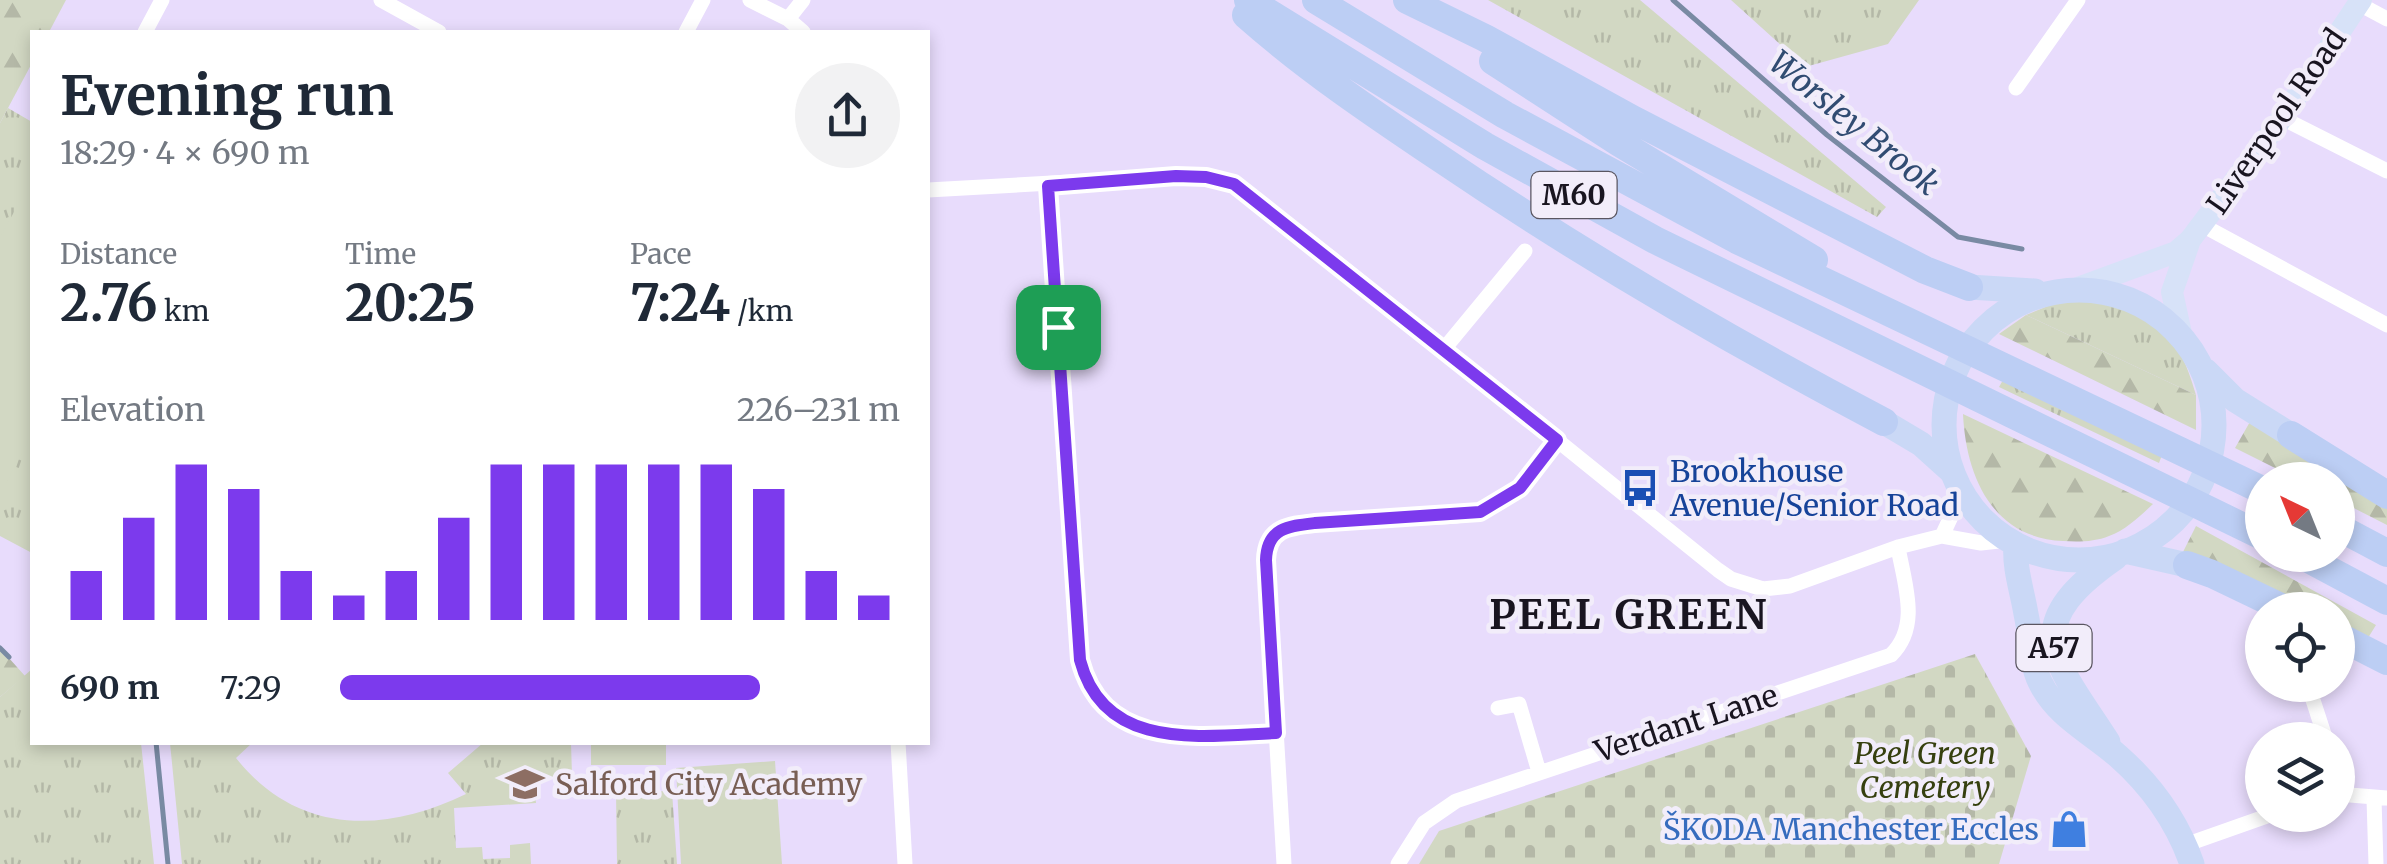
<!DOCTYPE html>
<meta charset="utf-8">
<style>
body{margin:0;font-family:Merriweather,serif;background:#f2f2f3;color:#1f2937;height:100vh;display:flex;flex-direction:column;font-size:38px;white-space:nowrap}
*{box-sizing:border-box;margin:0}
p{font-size:32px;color:#747a83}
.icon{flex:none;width:55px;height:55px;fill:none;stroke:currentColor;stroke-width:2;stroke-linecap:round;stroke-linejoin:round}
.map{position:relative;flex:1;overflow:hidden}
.side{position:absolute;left:30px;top:30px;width:900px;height:715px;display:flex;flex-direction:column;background:#fff;border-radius:0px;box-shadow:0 5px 15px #0003}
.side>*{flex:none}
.needle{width:65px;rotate:317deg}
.controls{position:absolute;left:2245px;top:462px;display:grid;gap:20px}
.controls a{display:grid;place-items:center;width:110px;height:110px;border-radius:50%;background:#fff;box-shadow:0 5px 15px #0003;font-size:50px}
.pin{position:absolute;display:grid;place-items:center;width:85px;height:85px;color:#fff;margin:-42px;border-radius:20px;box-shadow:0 5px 15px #0006}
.round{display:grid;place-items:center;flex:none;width:105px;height:105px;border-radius:52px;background:#f2f2f3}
.headline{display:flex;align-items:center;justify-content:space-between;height:170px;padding:0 30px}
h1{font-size:55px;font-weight:700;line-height:75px}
.metrics{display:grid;grid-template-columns:repeat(3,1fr);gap:15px;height:170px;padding:10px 30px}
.metrics div{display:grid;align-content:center}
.metrics b{font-size:50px;font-weight:700}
.metrics small{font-size:28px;font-weight:400}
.metrics p{font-size:28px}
.chart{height:280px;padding:20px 30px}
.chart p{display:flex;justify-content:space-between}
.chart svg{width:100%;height:180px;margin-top:10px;stroke:#7c3aed;stroke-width:6}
ul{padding:0 30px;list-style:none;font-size:32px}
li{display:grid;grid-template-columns:160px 120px 1fr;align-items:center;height:75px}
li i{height:25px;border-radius:12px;background:#7c3aed}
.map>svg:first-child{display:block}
.grass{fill:url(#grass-tufts)}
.forest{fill:url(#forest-firs)}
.cemetery{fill:url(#cemetery-stones)}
.pitch{fill:#d2d8c3}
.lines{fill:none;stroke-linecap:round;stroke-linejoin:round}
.stream{stroke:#798aa3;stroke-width:5}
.minor{stroke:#fff;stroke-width:15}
.primary{stroke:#d7e2f8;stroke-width:22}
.trunk{stroke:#cad8f6;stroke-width:25}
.motorway{stroke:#bccef4;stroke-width:28}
.route-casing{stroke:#fff;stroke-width:20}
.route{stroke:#7c3aed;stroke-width:12}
.labels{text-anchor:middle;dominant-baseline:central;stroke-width:9;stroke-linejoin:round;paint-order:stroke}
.shield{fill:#f2edfa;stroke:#5a5661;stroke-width:2.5}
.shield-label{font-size:28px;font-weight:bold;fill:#191520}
.street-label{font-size:30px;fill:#191520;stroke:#f2edfa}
.transit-label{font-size:30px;fill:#164399;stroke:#f2edfa;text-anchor:start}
.park-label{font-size:30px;font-style:italic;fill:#36400f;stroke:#f2edfa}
.education-label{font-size:30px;fill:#785e54;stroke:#f2edfa;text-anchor:start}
.shop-label{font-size:30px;fill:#366cbe;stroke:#f2edfa;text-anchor:end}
.water-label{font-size:32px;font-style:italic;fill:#314c72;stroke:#f2edfa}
.district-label{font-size:40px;font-weight:bold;letter-spacing:2.5px;fill:#191520;stroke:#f2edfa}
</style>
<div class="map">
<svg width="2387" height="864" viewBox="0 0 2387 864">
<defs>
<pattern id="grass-tufts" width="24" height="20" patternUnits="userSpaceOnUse" patternTransform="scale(2.5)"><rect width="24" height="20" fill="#d2d8c3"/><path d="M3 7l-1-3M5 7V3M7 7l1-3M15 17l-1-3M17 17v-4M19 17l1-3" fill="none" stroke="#b4b8a7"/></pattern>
<pattern id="forest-firs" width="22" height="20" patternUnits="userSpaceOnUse" patternTransform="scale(2.5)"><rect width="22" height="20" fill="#d2d8c3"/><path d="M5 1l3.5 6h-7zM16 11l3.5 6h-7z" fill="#b4b8a7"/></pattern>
<pattern id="cemetery-stones" width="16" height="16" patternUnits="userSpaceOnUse" patternTransform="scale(2.5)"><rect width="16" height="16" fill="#d2d8c3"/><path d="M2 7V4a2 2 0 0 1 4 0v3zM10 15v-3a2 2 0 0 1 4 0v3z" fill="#b4b8a7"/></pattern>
</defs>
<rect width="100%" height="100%" fill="#e8dcfc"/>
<path class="grass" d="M1488,0H1640L1886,207L1877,217Z
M1731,0H1919L1888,44L1805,67Z
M8,108L32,122V553L0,536V123Z
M2084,297C2152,297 2179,334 2196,395L2026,315L2060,301Z
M2003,380L2162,455L2159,463L1999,387Z
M32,669V742L141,743L154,864H0V697Z
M170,743H252L236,758C297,835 384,834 466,794L448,773L483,743H571L572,775L534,780L536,803L454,808L456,848L482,847L483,859L510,858V845L530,843L531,864H182Z
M672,791L677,864H617L616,792Z"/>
<path class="forest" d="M0,0H66L49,32H32V63L0,123Z
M2026,315L2196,395V430L1999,334Z
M1963,414L2153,504C2140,516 2126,530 2109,536C2095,542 2077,542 2063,541C1992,538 1966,476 1963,414Z
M2251,420L2387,503V525L2338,500V480H2299L2235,448Z
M2196,526L2376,625L2368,638L2338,622V610H2315L2263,584L2183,552Z
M0,648L25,676L0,697Z"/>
<path class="cemetery" d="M1975,654L2031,756L1999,864H1419L1439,831Z"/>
<path class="pitch" d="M22,197L32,202V434L6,483L0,479V238Z
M591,743H666V765H591Z
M775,761L782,864H681L676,768Z"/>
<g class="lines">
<path class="stream" d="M1673,0L1827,135L1958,237L2022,249
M0,648L9,657
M156,742L168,864"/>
<path class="minor" d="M381,0L439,32
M750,0L788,19L803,32
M2359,4L2387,19
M788,19L803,0
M145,32L162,0
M686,32L703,0
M2016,88L2078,0
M2282,118L2387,171
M1048,186L1080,659C1084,674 1089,690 1098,702C1134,746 1226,735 1276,733
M928,190L1176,176L1206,177L1233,183L1335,261L1718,570L1731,579L1763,589L1790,586L1898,547L1942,536L1981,543L2008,540
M2202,225L2387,325
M1444,349L1525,251
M1942,536L1962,493
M2312,697L2326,740
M1498,708L1519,704L1539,772
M898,742L905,864
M2338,794L2387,798
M2374,799L2376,864
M2185,845L2270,815
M1284,864L1266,560C1266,550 1267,538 1276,532C1303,509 1441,527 1485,510C1518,497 1536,467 1557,440
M1398,864L1424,823L1456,801L1891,655C1921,626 1904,583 1898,547"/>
<path class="primary" d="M2075,289L2176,252L2190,240L2282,118L2361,0
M2182,338L2172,292L2190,240"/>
<path class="trunk" d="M1969,287L2035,291
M1944 425a135 135 0 1 1 270 0a135 135 0 1 1-270 0Z
M2206,371L2235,400L2291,435
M1884,422L1921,444L1951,471
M2016,545C2014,568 2022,590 2026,614C2031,636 2030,661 2040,682C2057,717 2091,732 2118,756C2152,786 2177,821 2192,864
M2125,551L2187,565
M2108,742C2056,661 2015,627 2115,558"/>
<path class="motorway" d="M1248,0L1485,146L1655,240L2262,536
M1316,0L1505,115L1737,240L2262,490
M1407,0L1485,38L1634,120L1925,270L1969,287
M1246,15C1307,69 1374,114 1441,159C1584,256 1732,342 1884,422
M1493,61L1618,142L1814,260
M2291,435L2387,495
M2338,527L2387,553
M2301,555L2387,601
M2187,565L2212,574L2287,610
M2338,636L2387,661"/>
</g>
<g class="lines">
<g class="route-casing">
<path id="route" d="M1176,176L1206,177L1234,184L1557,440L1520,488L1480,512L1315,523C1288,526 1267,528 1266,560L1276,733C1201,736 1104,752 1080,660L1048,186Z"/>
</g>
<use href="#route" class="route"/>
</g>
<defs>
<g id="bus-bare" transform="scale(3)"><path d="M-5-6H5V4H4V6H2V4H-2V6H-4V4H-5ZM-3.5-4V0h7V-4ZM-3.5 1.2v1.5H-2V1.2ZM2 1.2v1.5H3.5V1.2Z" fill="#1a4fb4" stroke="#f2edfa" stroke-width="2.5" paint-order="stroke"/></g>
<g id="school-bare" transform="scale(3)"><path d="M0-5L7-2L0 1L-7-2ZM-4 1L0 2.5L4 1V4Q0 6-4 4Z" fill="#8d6e63" stroke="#f2edfa" stroke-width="2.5" paint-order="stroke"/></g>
<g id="shop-bare" transform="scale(3)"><path d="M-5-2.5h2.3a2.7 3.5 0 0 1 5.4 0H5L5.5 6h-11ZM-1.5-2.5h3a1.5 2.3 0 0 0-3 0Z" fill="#3f7fe0" stroke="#f2edfa" stroke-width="2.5" paint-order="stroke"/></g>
</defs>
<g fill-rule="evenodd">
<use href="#bus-bare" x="1640" y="488"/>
<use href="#school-bare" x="525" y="784"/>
<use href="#shop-bare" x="2069" y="829"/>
</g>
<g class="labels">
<g class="shield">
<rect x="1531.5" y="172" width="85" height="46" rx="8"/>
<rect x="2016.5" y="625" width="75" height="46" rx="8"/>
</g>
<g class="shield-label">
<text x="1574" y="195">M60</text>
<text x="2054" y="648">A57</text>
</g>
<g class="street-label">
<text transform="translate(2276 121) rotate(-55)">Liverpool Road</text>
<text transform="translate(1686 723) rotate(-18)">Verdant Lane</text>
</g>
<g class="transit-label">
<text x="1670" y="471">Brookhouse<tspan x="1670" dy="34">Avenue/Senior Road</tspan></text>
</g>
<g class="park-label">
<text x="1925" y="753">Peel Green<tspan x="1925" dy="34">Cemetery</tspan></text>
</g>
<g class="education-label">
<text x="555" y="784">Salford City Academy</text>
</g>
<g class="shop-label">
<text x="2039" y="829">ŠKODA Manchester Eccles</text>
</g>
<g class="water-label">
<text transform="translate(1854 123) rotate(39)">Worsley Brook</text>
</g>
<g class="district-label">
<text x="1629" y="615">PEEL GREEN</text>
</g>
</g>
</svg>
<div class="controls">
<a><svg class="needle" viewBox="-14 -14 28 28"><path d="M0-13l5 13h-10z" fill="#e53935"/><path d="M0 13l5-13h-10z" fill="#747a83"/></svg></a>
<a><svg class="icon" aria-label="locate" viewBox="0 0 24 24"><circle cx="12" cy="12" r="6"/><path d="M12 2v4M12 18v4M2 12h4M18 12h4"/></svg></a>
<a><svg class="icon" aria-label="layers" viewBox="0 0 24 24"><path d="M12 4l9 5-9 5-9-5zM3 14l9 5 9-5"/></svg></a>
</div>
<div class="pin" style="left:1058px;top:327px;background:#1e9e55"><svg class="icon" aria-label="arrive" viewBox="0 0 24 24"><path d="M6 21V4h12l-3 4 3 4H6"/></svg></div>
<section class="side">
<div class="headline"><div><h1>Evening run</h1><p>18:29 · 4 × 690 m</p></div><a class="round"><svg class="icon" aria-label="share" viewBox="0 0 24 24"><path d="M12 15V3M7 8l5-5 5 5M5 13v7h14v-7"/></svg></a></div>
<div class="metrics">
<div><p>Distance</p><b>2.76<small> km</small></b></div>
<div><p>Time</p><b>20:25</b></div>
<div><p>Pace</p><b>7:24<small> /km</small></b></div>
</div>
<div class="chart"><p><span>Elevation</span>226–231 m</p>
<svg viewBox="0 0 160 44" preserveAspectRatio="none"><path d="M5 44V32M15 44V19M25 44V6M35 44V12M45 44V32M55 44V38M65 44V32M75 44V19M85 44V6M95 44V6M105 44V6M115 44V6M125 44V6M135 44V12M145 44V32M155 44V38"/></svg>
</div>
<ul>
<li><b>690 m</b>7:29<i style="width:75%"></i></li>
</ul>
</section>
</div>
